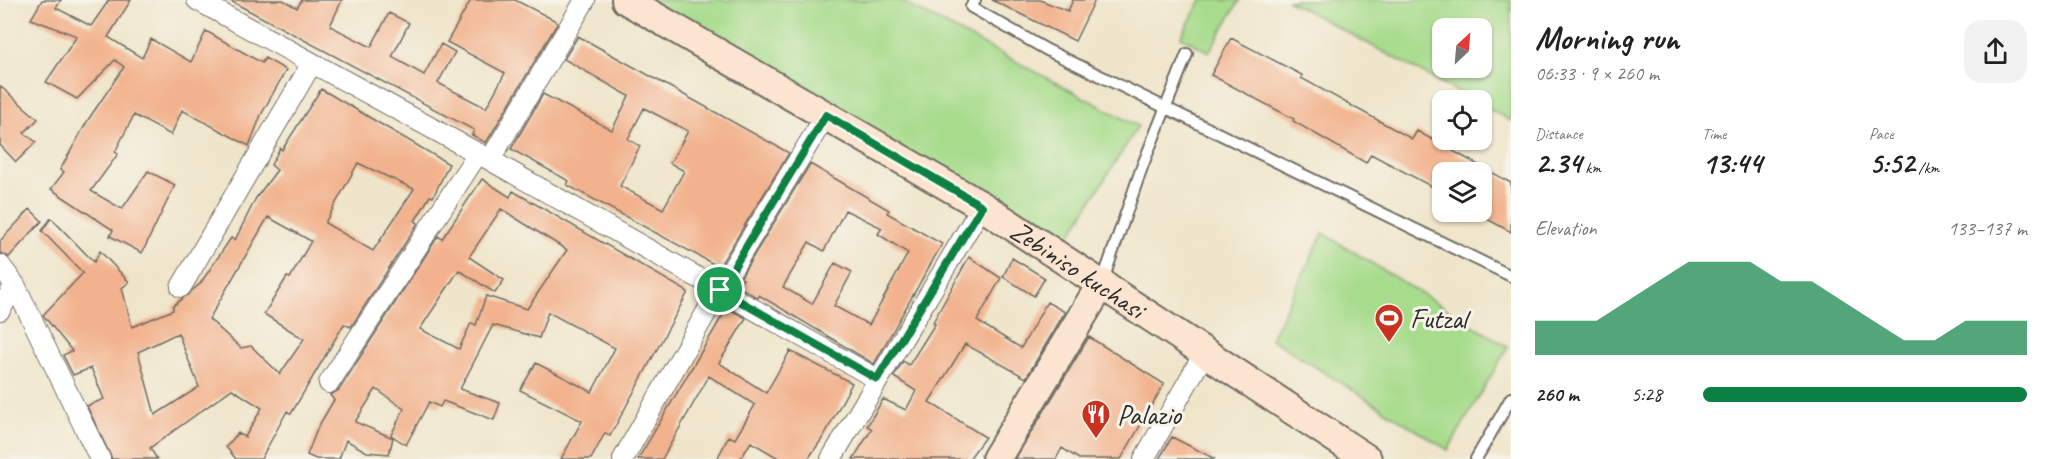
<!DOCTYPE html>
<meta charset="utf-8">
<style>
body{margin:0;font-family:Caveat,sans-serif;background:#f2f2f2;color:#222;height:100vh;display:flex;flex-direction:column;font-size:22px;white-space:nowrap}
*{box-sizing:border-box;margin:0}
p{font-size:20px;color:#767676}
.icon{flex:none;width:33px;height:33px;fill:none;stroke:currentColor;stroke-width:2;stroke-linecap:round;stroke-linejoin:round}
.map{position:relative;flex:1;overflow:hidden}
.drawer{display:flex;flex-direction:column;background:#fff;width:540px}
.drawer>*{flex:none}
.needle{width:39px;rotate:26deg}
.controls{position:absolute;left:1432px;top:18px;display:grid;gap:12px}
.controls a{display:grid;place-items:center;width:60px;height:60px;border-radius:12px;background:#fff;box-shadow:0 2px 4px #0004;font-size:30px}
.pin{position:absolute;display:grid;place-items:center;width:51px;height:51px;color:#fff;margin:-26px;border:3px solid #fff;border-radius:50%;box-shadow:0 2px 6px #0007}
.round{display:grid;place-items:center;flex:none;width:63px;height:63px;border-radius:18px;background:#f2f2f2}
.overview{display:flex;align-items:center;justify-content:space-between;height:102px;padding:0 24px}
h1{font-size:33px;font-weight:600;line-height:45px}
.stats{display:grid;grid-template-columns:repeat(3,1fr);gap:9px;height:102px;padding:6px 24px}
.stats div{display:grid;align-content:center}
.stats b{font-size:30px;font-weight:600}
.stats small{font-size:16px;font-weight:400}
.stats p{font-size:16px}
.chart{height:168px;padding:12px 24px}
.chart p{display:flex;justify-content:space-between}
.chart svg{width:100%;height:108px;margin-top:6px;fill:#0b8043;opacity:.7}
ul{padding:0 24px;list-style:none;font-size:20px}
li{display:grid;grid-template-columns:96px 72px 1fr;align-items:center;height:45px}
li i{height:15px;border-radius:8px;background:#0b8043}
main{display:flex;flex:1;min-height:0}
.map>svg:first-child{display:block}
.green{fill:#a7dc8c;stroke:#69845c;stroke-width:1.5;fill-rule:evenodd}
.building{fill:#f2b28d;fill-rule:evenodd}
.lines{fill:none;stroke-linecap:round;stroke-linejoin:round}
.lane-casing{stroke:#706c63;stroke-width:14}
.street-casing{stroke:#706c63;stroke-width:22}
.secondary-casing{stroke:#706c63;stroke-width:32}
.lane{stroke:#fff;stroke-width:10}
.street{stroke:#fff;stroke-width:20}
.secondary{stroke:#fce5d0;stroke-width:28}
.route-casing{stroke:#fff;stroke-width:12}
.route{stroke:#0b8043;stroke-width:8}
.labels{text-anchor:middle;dominant-baseline:central;stroke-width:6;stroke-linejoin:round;paint-order:stroke}
.street-label{font-size:28px;fill:#2b2b2b;stroke:#f7f3e8}
.poi-label{font-size:28px;fill:#2b2b2b;stroke:#f7f3e8;text-anchor:start}
</style>
<main>
<div class="map">
<svg width="1511" height="459" viewBox="0 0 1511 459">
<rect width="100%" height="100%" fill="#f7f3e8"/>
<filter id="ink" filterUnits="userSpaceOnUse"><feTurbulence type="fractalNoise" baseFrequency=".0167" numOctaves="2"/><feDisplacementMap in="SourceGraphic" scale="12" xChannelSelector="R" yChannelSelector="G"/><feConvolveMatrix kernelMatrix="1 2 1 2 8 2 1 2 1" color-interpolation-filters="sRGB"/></filter>
<filter id="wash" filterUnits="userSpaceOnUse"><feTurbulence type="fractalNoise" baseFrequency=".008" numOctaves="4" result="noise"/><feDisplacementMap in="SourceGraphic" scale="24" xChannelSelector="R" yChannelSelector="G"/><feGaussianBlur stdDeviation="1.35" result="paint"/><feColorMatrix in="noise" values="0 0 0 0 0 0 0 0 0 0 0 0 0 0 0 0 0 1.4 0 .05"/><feComposite in="paint" operator="in"/></filter>
<g filter="url(#wash)">
<rect width="100%" height="100%" fill="#efe5ca"/>
<path class="green" d="M648,0H899L1138,126L1065,243Z
M1201,0H1240L1209,52L1181,37Z
M1287,0H1511V121L1482,105V100H1473ZM1482,28V68H1443V28Z
M1323,233L1508,347L1448,450L1271,339Z"/>
<g id="blocks">
<path class="building" d="M42,0H61L56,8L91,26L109,0H131L108,37L142,58L151,39L191,62L206,31L262,63L265,58L286,70L261,115L249,146L182,110L171,135L134,115L115,152L118,154L91,191L122,209L148,171L175,185L142,253L110,236L113,230L51,189L64,172L60,170L88,120L124,67L115,60L77,99L46,82L77,36L31,19Z
M229,0H283L297,8L302,0H342L330,26L371,47L389,13L409,23L392,57L424,75L441,44L455,52L438,83L486,108L505,73L447,42L471,0H515L556,21L557,24L486,143L472,135L474,130Z
M992,0H1040L1068,11L1073,0H1095L1075,41Z
M578,36L789,153L719,267L567,185L569,181L511,149L543,94L612,130L629,96L564,59ZM644,108L688,131L670,163L684,171L663,209L620,186L640,146L628,139Z
M1231,38L1302,75L1301,78L1412,139L1417,131L1511,183V232L1474,212H1482V172H1443L1436,189L1371,154L1366,163L1293,121L1294,119L1211,75Z
M0,86L38,119L24,133L36,142L16,162L0,145Z
M321,89L449,164L433,197L430,196L415,221L418,223L351,327L344,324L291,414L287,411L261,459H236L226,447L238,433L245,437L262,408L232,389L150,448L157,459H112L87,406L104,399L91,368L73,375L63,355L72,351L43,315L83,273L42,231L51,218L94,262L100,251L129,282L122,288L132,327L173,310V306L200,284L231,238L235,240L256,198L277,170L271,165L280,148L282,150ZM358,163L414,189L373,251L325,223ZM268,217L311,241L290,278L287,277L264,314L304,339L280,374L251,346L241,348L209,319ZM178,333L199,387L155,415L138,352Z
M810,164L889,210L887,213L942,244L874,364L759,295L758,298L739,287L743,279L740,278ZM845,210L882,228L878,234L908,253L869,325L834,306L852,272L835,263L812,304L783,287L809,242L824,251Z
M482,179L510,197L513,191L688,292L610,436L605,433L591,459H561L582,421L520,390L536,363L592,392L615,348L548,312L539,338L493,325L460,389L500,403L494,420L443,401L440,407L429,402L406,445L391,435L404,409L376,389L355,422L393,438L389,454L367,452L346,440L339,459H316L307,455L318,427L334,400L330,395L339,390L438,236L442,239ZM501,209L567,250L527,309L486,296L476,325L471,323L459,349L420,329L459,270L495,293L504,280L469,257Z
M30,209L42,221L9,257L0,253V241Z
M969,257L1001,278L977,321L1021,348L1047,302L1065,312L1026,378L965,344L929,402L985,437L969,459H853L872,429L867,426L883,399L906,410L916,391L894,377L903,361L909,365L935,324L933,322Z
M1012,258L1045,278L1034,296L1003,277Z
M727,308L746,318L719,363L766,393L790,351L852,383L824,436L808,459H780L751,442L740,459H717L729,436L735,439L755,405L709,376L662,459H638Z
M1089,337L1164,384L1121,459H1079L1062,448L1056,459H1015Z
M1172,437L1215,459H1159Z"/>
</g>
</g>
<g filter="url(#ink)">
<use href="#blocks" fill-opacity="0" stroke="#706c63" stroke-width="1.5"/>
<g class="lines">
<g class="lane-casing">
<path id="lane" d="M975,0L971,7L1047,50L1511,276
M1102,283L1142,167L1187,54
M1476,459L1511,398"/>
</g>
<g class="street-casing">
<path id="street" d="M197,0L490,160L877,379
M490,160L585,0
M0,265L15,285L100,459
M181,287L312,63
M0,310L15,285
M329,383L478,153
M623,459L719,290L826,115
M831,459L982,206
M1144,459L1205,352"/>
</g>
<g class="secondary-casing">
<g id="secondary">
<path id="s1" d="M626,0L982,206L1367,459"/>
<path d="M996,459L1102,283"/>
</g>
</g>
<use href="#lane" class="lane"/>
<use href="#street" class="street"/>
<use href="#secondary" class="secondary"/>
</g>
</g>
<g class="lines" filter="url(#ink)">
<g class="route-casing">
<path id="route" d="M826,115L982,206L877,379L720,290Z"/>
</g>
<use href="#route" class="route"/>
</g>
<defs>
<g id="stadium-pin" transform="scale(1.5)"><path d="M0 17L-7.5 6A9.5 9.5 0 1 1 7.5 6Z" fill="#c8321e" stroke="#f7f3e8"/><path d="M0-5a6.5 5 0 1 0 0 10a6.5 5 0 1 0 0-10ZM-3.5-1.8h7v3.6h-7Z" fill="#fff"/></g>
<g id="restaurant-pin" transform="scale(1.5)"><path d="M0 17L-7.5 6A9.5 9.5 0 1 1 7.5 6Z" fill="#c8321e" stroke="#f7f3e8"/><path d="M-5-6h1v4h1v-4h1v4h1v-4h1v5L-1.5 .5V6h-2V.5L-5-1ZM5-6V6H3V1.5H1.5Q1.5-4 5-6Z" fill="#fff"/></g>
</defs>
<g fill-rule="evenodd">
<use href="#stadium-pin" x="1389" y="318"/>
<use href="#restaurant-pin" x="1096" y="414"/>
</g>
<g class="labels">
<g class="street-label">
<text stroke="none"><textPath href="#s1" startOffset="526">Zebiniso kuchasi</textPath></text>
</g>
<g class="poi-label">
<text x="1410" y="318">Futzal</text>
<text x="1117" y="414">Palazio</text>
</g>
</g>
</svg>
<div class="controls">
<a><svg class="needle" viewBox="-14 -14 28 28"><path d="M0-13l5 13h-10z" fill="#e53935"/><path d="M0 13l5-13h-10z" fill="#767676"/></svg></a>
<a><svg class="icon" aria-label="locate" viewBox="0 0 24 24"><circle cx="12" cy="12" r="6"/><path d="M12 2v4M12 18v4M2 12h4M18 12h4"/></svg></a>
<a><svg class="icon" aria-label="layers" viewBox="0 0 24 24"><path d="M12 4l9 5-9 5-9-5zM3 14l9 5 9-5"/></svg></a>
</div>
<div class="pin" style="left:720px;top:290px;background:#1e9e55"><svg class="icon" aria-label="arrive" viewBox="0 0 24 24"><path d="M6 21V4h12l-3 4 3 4H6"/></svg></div>
</div>
<section class="drawer">
<div class="overview"><div><h1>Morning run</h1><p>06:33 · 9 × 260 m</p></div><a class="round"><svg class="icon" aria-label="share" viewBox="0 0 24 24"><path d="M12 15V3M7 8l5-5 5 5M5 13v7h14v-7"/></svg></a></div>
<div class="stats">
<div><p>Distance</p><b>2.34<small> km</small></b></div>
<div><p>Time</p><b>13:44</b></div>
<div><p>Pace</p><b>5:52<small> /km</small></b></div>
</div>
<div class="chart"><p><span>Elevation</span>133–137 m</p>
<svg viewBox="0 0 160 44" preserveAspectRatio="none"><path d="M0 44V30L10 30L20 30L30 22L40 14L50 6L60 6L70 6L80 14L90 14L100 22L110 30L120 38L130 38L140 30L150 30L160 30V44z"/></svg>
</div>
<ul>
<li><b>260 m</b>5:28<i style="width:100%"></i></li>
</ul>
</section>
</main>
